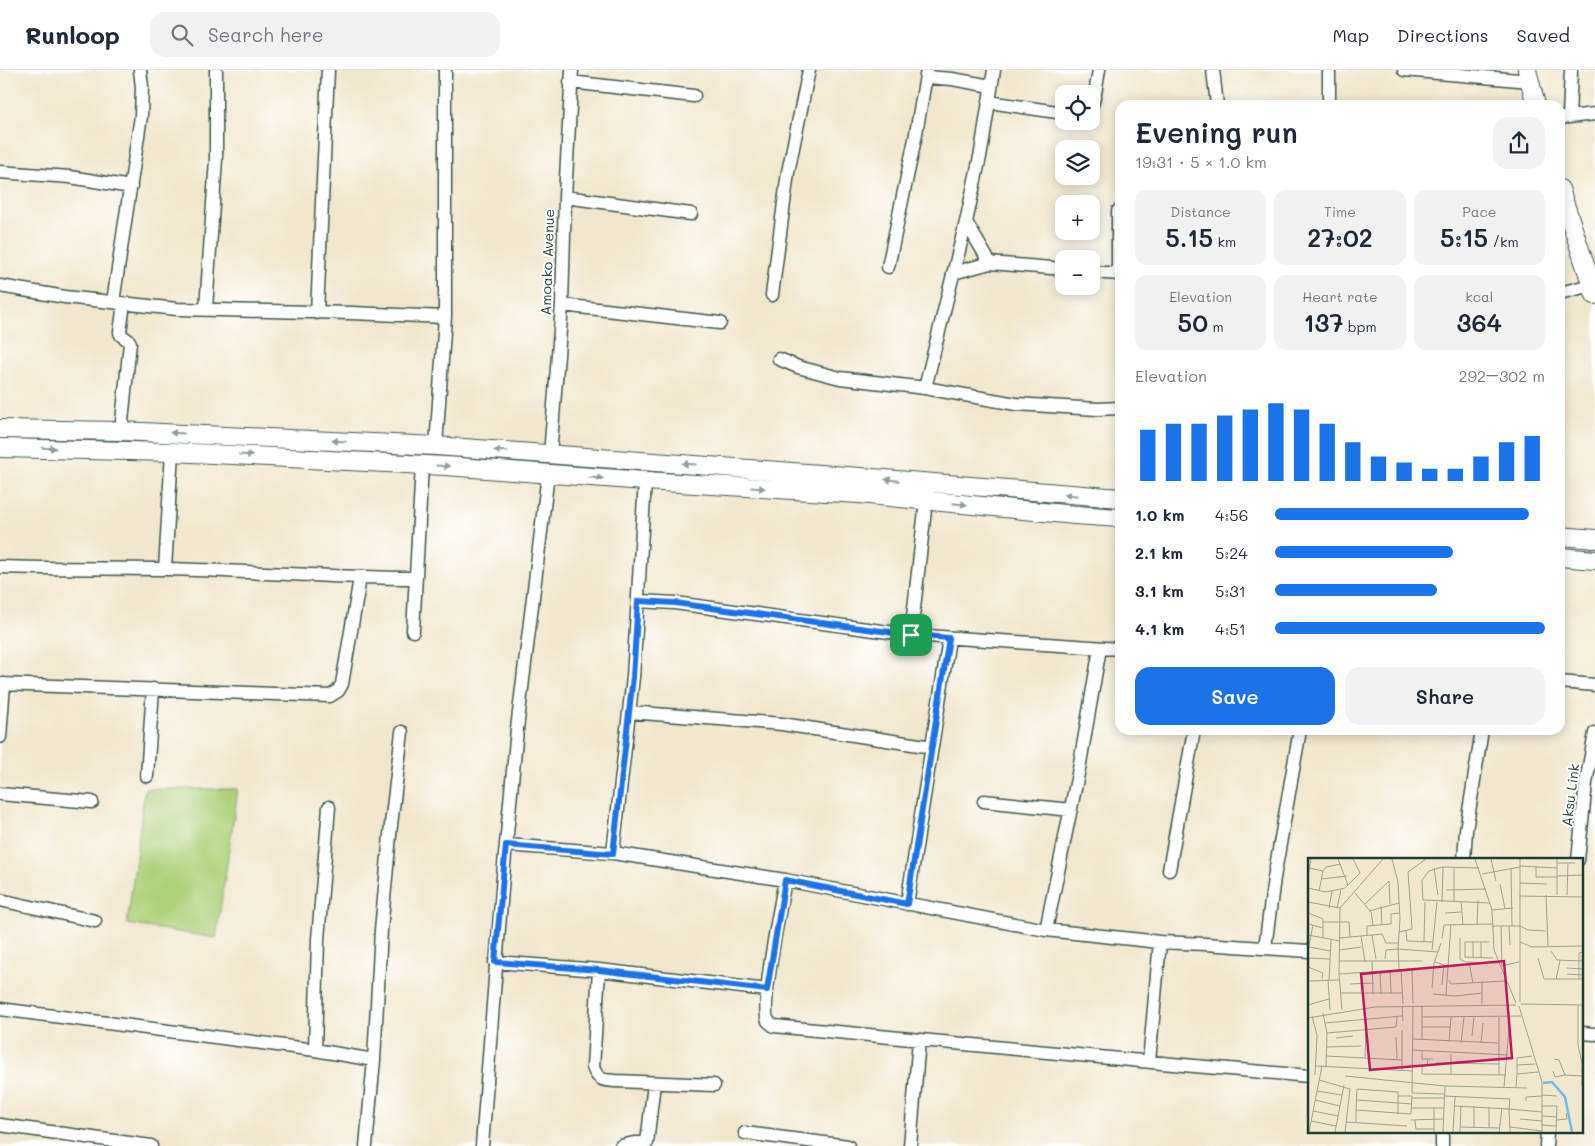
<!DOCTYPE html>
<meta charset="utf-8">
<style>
body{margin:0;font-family:Mali,sans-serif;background:#f2f2f3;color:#1f2937;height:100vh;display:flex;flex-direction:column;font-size:19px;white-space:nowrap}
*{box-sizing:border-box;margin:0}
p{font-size:16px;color:#747a83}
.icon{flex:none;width:28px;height:28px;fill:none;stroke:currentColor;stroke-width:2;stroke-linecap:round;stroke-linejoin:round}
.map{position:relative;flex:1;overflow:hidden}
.panel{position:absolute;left:1115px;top:30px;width:450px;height:635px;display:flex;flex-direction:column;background:#fff;border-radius:15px;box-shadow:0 2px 12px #0003}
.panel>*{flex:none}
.buttons{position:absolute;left:1055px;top:15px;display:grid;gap:10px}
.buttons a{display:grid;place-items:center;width:45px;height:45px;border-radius:10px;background:#fff;box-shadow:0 2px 12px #0003;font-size:25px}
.pin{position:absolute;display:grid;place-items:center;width:42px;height:42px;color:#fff;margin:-21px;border-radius:10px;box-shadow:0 2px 8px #0006}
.round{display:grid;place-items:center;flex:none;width:52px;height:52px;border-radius:15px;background:#f2f2f3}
.head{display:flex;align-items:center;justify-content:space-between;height:85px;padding:0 20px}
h1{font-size:28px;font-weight:600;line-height:38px}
.metrics{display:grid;grid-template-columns:repeat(3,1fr);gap:8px;height:85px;padding:5px 20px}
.metrics div{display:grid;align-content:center;border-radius:12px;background:#f2f2f3;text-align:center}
.metrics b{font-size:25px;font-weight:600}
.metrics small{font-size:14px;font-weight:400}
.metrics p{font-size:14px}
.chart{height:140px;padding:10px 20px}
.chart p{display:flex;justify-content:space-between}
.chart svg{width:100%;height:90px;margin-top:5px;stroke:#1a73e8;stroke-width:6}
.action{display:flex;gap:10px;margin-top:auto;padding:10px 20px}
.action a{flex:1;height:58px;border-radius:15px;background:#1a73e8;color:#fff;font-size:20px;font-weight:600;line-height:58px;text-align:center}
.action a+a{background:#f2f2f3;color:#1f2937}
ul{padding:0 20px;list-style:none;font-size:16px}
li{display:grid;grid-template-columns:80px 60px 1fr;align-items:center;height:38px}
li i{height:12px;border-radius:6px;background:#1a73e8}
header{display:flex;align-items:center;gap:30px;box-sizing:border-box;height:70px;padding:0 25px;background:#fff;border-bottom:1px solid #e0e1e3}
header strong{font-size:24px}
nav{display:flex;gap:28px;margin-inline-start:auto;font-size:18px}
.search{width:350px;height:45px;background:#f2f2f3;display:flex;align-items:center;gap:12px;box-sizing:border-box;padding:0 18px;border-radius:15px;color:#747a83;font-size:19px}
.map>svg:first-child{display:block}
.pitch{fill:#afd079;stroke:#678656}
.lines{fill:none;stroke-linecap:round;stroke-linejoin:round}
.street-casing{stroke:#3e564b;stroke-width:15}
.secondary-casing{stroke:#3e564b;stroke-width:20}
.street{stroke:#fff;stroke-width:12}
.secondary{stroke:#fff;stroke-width:18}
.oneway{fill:#8f9e9a}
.route-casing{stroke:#fff;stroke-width:10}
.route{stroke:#1a73e8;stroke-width:6}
.labels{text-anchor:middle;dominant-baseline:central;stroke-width:4;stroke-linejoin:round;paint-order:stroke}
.street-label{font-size:14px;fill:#1f3d34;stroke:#fff}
.inset-river{fill:none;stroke:#75b9eb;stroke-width:2.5}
.inset-road{fill:none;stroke:#9da390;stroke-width:1}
.view{fill:#c2185b;fill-opacity:0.15;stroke:#c2185b;stroke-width:2.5}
.inset-edge{fill:none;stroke:#1f3d34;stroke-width:2.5}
</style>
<header>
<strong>Runloop</strong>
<div class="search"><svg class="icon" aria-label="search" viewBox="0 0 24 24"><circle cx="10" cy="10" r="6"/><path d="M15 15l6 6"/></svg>Search here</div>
<nav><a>Map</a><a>Directions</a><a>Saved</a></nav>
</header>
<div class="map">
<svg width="1595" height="1076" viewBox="0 0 1595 1076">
<rect width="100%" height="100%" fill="#fff"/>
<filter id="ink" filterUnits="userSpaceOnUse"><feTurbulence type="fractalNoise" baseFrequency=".02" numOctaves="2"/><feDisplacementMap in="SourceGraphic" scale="10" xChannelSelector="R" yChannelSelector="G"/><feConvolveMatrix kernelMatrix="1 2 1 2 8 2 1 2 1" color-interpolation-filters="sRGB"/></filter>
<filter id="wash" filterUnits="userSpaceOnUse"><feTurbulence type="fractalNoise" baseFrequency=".0096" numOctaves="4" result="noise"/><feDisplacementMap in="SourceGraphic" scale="20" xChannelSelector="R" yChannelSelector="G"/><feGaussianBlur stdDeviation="1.12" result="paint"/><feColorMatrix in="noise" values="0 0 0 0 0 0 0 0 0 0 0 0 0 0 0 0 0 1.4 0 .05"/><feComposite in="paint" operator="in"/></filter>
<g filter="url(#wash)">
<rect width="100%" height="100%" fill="#f1e7ce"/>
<path class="pitch" d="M145,719H238L216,868L127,854Z"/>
</g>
<g filter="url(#ink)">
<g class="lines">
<g class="street-casing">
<path id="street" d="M1213,0L1217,35
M1329,0V35
M1404,0L1530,11
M926,7L952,9L991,16
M570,12L694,26
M989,32L1064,43
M1091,39L1095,24L1099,0
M1569,47L1571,0
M1560,48L1595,44
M0,102L70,107L131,117
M565,127L691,144
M966,152L990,193L1064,199
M888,197L915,69L927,0
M1091,202L1120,204
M953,203L990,193
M1118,204V141
M0,216L65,227L177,239L352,243L445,247
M1560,223L1591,215
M772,225L788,102L809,0
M113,232L141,46L142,17L140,0
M562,235L720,253
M206,239L216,89V0
M317,243L328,0
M779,289L798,297L840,308L925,318L1016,334L1097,339L1120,338
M925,318L966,152L981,82L994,0
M121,361L130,273L129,271L121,265L120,262L124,234
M436,376L445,247V0
M550,385L562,235L565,127L572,0
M0,497C56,499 111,498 166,499C250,501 333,508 416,508
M165,499L172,382
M638,531L675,533L911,565L1120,579
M413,561L422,395
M911,565L927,422
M1560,612L1595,615
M0,614L330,626L338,621L342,614L360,508
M629,642L782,654L932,677
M0,667L4,614
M147,706L153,619
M0,724L92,732
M984,731L1071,740
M506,775L613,783L785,810L1046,860L1160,872L1205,874L1309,881
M613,783L633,607L645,411
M1464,790L1466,760L1482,660
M1578,790L1586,713L1595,663
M1169,800L1194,660
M785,810C781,832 760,937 768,951C769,952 774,956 774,956L1183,995L1309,1006
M0,830L95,851
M907,834L949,569
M1046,860L1079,699L1100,578
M1265,878L1274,808L1300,660
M495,892L599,900L767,920
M599,900L593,997C598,1011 603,1010 616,1011L714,1015
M0,939L315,980L374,990
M1581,963L1595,964
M315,980L318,869L329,737
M1149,992L1160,872
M0,1055L151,1076
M745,1063L848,1076
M366,1076L374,990L381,860L391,755L402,662
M482,1076L503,806L517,659L548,404
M621,1076L634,1073H647L654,1013
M910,1076L919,970
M1442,1076V1062
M1546,1076L1547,1062"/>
</g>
<g class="secondary-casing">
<path id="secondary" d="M1527,0L1536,35
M1560,119L1595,225
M0,359L121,361L436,376L860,407L1120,428
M0,378L172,382L446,396L645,411L859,424L1075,445L1120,448
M1560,466L1595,469
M1560,487L1595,490"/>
</g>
<use href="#street" class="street"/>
<use href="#secondary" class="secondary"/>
</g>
<defs><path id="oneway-solid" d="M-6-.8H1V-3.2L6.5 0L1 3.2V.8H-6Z" transform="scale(1.25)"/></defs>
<g class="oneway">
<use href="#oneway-solid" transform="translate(177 363) rotate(-177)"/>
<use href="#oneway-solid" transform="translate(339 371) rotate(-177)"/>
<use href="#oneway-solid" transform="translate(49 378) rotate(1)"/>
<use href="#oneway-solid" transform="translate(501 381) rotate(-176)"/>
<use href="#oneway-solid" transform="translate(246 385) rotate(3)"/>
<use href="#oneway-solid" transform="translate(689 394) rotate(-176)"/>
<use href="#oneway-solid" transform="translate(443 396) rotate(4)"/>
<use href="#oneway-solid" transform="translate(596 408) rotate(4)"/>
<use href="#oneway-solid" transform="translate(892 410) rotate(-175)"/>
<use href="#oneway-solid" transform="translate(758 418) rotate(3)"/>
<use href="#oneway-solid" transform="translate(1071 425) rotate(-175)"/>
<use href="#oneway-solid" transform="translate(960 434) rotate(6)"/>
</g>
</g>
<g class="lines" filter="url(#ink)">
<g class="route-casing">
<path id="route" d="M638,531L675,533L911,565L949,568L907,834L785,810L767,920L599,900L495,892L506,775L613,784L633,607Z"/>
</g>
<use href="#route" class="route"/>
</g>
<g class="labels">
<g class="street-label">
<text transform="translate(547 192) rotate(-88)">Amoako Avenue</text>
<text transform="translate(1570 725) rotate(-83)">Aksu Link</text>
</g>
</g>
<g transform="translate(1308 788)">
<rect width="275" height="275" fill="#f1e7ce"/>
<path class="inset-river" d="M235,225L244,224L257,239L264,274"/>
<path class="inset-road" d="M30,1L40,27M167,1L184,52L186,92L208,145M183,1L188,23M249,5H267M212,8L249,10M228,9V19H249M1,10L15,13L11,33M126,10L130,37M146,10V43M171,10L134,9L121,13L114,22L115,42L182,45M203,11L204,68M15,13L18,9L33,6M174,16L212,9M249,18L275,17M0,19L3,1M13,21L39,18M212,25L239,26M192,26L197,51M0,30L18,34L37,30L52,15L45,1M138,32L178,31M47,35L63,54L65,67M238,37L240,88M249,37V1M259,37L260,5M211,38L275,39M153,43L155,67M0,44L32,50M134,44L135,9M57,46L81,23L82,46M73,48L74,67M21,50L24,33M29,50L33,32M184,52L205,50M61,53L91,45M0,55L15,61V80M137,55L153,54M15,64H41L42,79M0,66L15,70M169,67L170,42M184,68H212M193,68L194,108M201,68L202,87M212,68L220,72L238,73M98,73L99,83L125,84M91,74L104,71L100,14L118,1M0,77L32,83M59,77V68L83,66V56L91,55M64,77L68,101M53,78L57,104M32,80L74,76L78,85H90M152,80V101L157,104L190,105M134,81L136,67L184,66M116,83L117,44M165,83V100M173,84V100M181,84H157V99L185,100M212,84L224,89L275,88M1,89L22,93M32,92L53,89M124,92L129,44M0,93L5,67M243,93L249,102L275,103M0,100L22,101M230,100L236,121H275M77,101L78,92L90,91L92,61L90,24L84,1M31,103H114M64,103L65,136M127,104L136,107L134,127M161,105L165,125M194,108L211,104M0,109L15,115L14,121M259,110L275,111M91,111L90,91L130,94M93,111L95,146M82,112L83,135M72,113L73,136M31,116L104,111L105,146M259,116L275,117M248,121L252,103M271,121V95L275,94M20,122L22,152M21,122L23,82M141,122L143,126L197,123M0,123L32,122M174,125V146M42,126L66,125M124,130L126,105L133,85M33,135H95M125,136L147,138L174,135M138,137L143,66M212,144V1M213,146L275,147M0,147L21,141M270,147V187L275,210M94,148L95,163M105,148L104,235L136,236M114,148V181M211,148L234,224V274M34,152L31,116L32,50L75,1M15,155L19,175L18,208M4,158L9,177L7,217M114,159L213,158M0,160L67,149L208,147M17,165L94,158M114,169H142M19,175L88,169L89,159M164,178L166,159M88,179L89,201M28,180L45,178M105,181L191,185M141,184L143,159M153,185L156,159M173,185L175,165M19,189L53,188M104,192L200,197M114,192V201H125M19,198L94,202M57,200L58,171M246,201L251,202L257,217L274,218M120,202L119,207L114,209V216L198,217M128,205L191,206M209,207V200L224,198M8,208L105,213M274,208V228M94,212V172M245,213L247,219L257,217M209,216V207L227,206M143,217V196M191,217V159M37,218L137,228L135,274M11,222L42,231M137,228L219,230M196,229L202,159M208,229L209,216L230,214M9,233L34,237M234,237L249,238M136,238L202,241L201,251L234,254M104,240H136M7,242L32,248M49,242L104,246M218,243V239L234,238M146,248L201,251L202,274M234,248H249L248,274M104,250H136M48,252L49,231L90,234V256M5,253L30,258M234,258L249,259M212,261L234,263M103,262L135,261M107,262L108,271H126M249,262L259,261L258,255M3,263L28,268M38,264L99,268M48,264V252L103,256L104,238H90M234,267L249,268M152,269L191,270M166,269V248M202,269L234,273M181,270V249M1,274L14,208M27,274L36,227M37,274L42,231M126,274V249M145,274L147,238M152,274L153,248M191,274L194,250"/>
<path class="view" d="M196,103L204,200L62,212L53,116Z"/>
<rect width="275" height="275" class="inset-edge"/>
</g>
</svg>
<div class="buttons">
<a><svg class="icon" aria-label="locate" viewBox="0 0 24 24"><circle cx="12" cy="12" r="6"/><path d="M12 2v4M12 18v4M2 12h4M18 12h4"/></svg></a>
<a><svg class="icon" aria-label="layers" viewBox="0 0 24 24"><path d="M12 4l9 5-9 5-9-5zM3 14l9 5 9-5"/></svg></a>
<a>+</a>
<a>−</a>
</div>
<div class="pin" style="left:911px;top:565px;background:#1e9e55"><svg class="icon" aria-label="arrive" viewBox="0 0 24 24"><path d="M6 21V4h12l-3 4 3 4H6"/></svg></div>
<section class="panel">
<div class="head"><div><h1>Evening run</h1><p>19:31 · 5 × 1.0 km</p></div><a class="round"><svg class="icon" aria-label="share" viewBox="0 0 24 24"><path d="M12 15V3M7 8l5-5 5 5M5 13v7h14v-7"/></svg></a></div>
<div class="metrics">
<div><p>Distance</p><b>5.15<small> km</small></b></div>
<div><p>Time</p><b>27:02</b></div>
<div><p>Pace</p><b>5:15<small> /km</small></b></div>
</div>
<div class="metrics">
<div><p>Elevation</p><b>50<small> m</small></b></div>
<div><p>Heart rate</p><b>137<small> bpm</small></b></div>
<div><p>kcal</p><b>364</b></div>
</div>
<div class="chart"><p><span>Elevation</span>292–302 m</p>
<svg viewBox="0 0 160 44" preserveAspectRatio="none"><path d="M5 44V19M15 44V16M25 44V16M35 44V12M45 44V9M55 44V6M65 44V9M75 44V16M85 44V25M95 44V32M105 44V35M115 44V38M125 44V38M135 44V32M145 44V25M155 44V22"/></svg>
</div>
<ul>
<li><b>1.0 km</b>4:56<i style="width:94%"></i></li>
<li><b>2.1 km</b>5:24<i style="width:66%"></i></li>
<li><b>3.1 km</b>5:31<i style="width:60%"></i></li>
<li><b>4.1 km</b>4:51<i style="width:100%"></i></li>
</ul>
<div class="action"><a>Save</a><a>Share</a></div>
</section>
</div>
